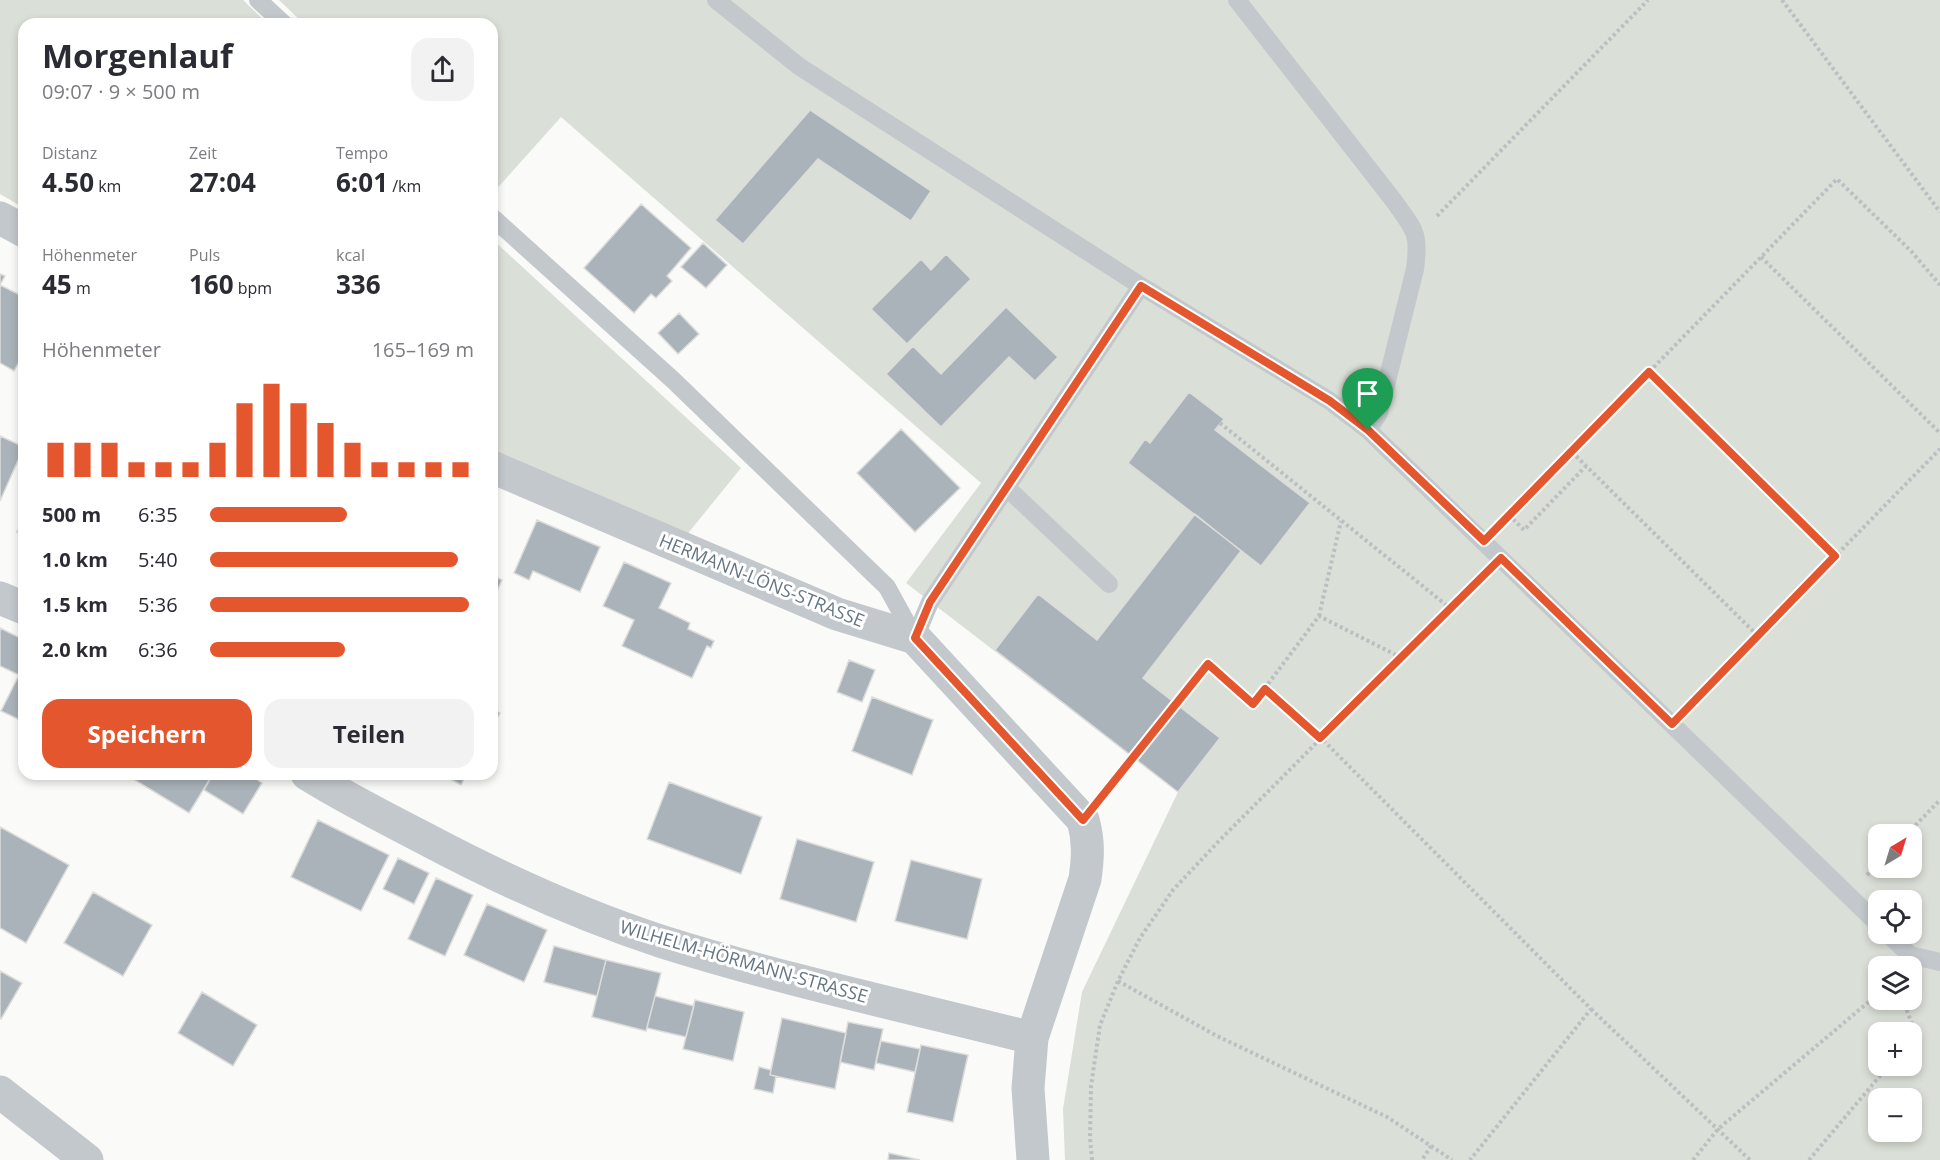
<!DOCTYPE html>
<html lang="de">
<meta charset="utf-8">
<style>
body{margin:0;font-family:"Open Sans",sans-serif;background:#f2f2f3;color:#2b2b33;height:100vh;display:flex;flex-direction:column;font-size:22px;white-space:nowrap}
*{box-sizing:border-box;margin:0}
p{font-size:20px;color:#7c7c81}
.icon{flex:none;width:33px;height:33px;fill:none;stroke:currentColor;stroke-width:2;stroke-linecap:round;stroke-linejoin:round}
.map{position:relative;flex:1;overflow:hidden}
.panel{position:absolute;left:18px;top:18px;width:480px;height:762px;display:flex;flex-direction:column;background:#fff;border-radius:18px;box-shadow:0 3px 9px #0003}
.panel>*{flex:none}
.needle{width:39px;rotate:38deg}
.fabs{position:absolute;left:1868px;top:824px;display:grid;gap:12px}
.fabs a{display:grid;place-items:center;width:54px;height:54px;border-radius:12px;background:#fff;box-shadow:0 3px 9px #0003;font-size:30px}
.pin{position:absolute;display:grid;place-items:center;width:51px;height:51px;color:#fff;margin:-62px -26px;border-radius:50% 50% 50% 0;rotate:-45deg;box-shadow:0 0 6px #0007}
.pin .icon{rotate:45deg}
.round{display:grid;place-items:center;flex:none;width:63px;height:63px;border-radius:18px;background:#f2f2f3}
.headline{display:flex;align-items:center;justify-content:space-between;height:102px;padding:0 24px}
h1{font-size:33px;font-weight:700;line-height:45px}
.metrics{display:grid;grid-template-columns:repeat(3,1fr);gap:9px;height:102px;padding:6px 24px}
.metrics div{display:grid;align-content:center}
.metrics b{font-size:26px;font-weight:700}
.metrics small{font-size:16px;font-weight:400}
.metrics p{font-size:16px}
.chart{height:168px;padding:12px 24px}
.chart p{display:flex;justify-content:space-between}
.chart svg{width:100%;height:108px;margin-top:6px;stroke:#e4572e;stroke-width:6}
.button{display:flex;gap:12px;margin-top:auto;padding:12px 24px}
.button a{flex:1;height:69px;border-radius:18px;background:#e4572e;color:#fff;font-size:24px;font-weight:700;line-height:69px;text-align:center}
.button a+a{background:#f2f2f3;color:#2b2b33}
ul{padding:0 24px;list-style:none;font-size:20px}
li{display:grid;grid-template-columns:96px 72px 1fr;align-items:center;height:45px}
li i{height:15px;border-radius:8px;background:#e4572e}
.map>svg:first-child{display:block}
.green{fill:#dadfd7;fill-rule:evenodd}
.building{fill:#aab3b9;stroke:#dcdcda;stroke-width:1.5}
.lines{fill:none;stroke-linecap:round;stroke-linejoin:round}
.path{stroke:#bbbfc2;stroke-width:4;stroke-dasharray:3 3;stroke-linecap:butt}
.service{stroke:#c3c8cc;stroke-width:18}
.minor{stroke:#c3c8cc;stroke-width:33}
.route-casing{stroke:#fff;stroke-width:12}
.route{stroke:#e4572e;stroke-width:8}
.labels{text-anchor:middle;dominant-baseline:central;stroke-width:6;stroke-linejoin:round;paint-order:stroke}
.street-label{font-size:18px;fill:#657683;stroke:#fff}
</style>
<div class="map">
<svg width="1940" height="1160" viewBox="0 0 1940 1160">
<rect width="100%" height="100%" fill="#fafaf8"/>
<path class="green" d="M0,0H243L268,24H24V208L0,194Z
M279,0H1940V1160H1065L1063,1109L1082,992L1178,792L906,583L981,483L561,117L492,194V24H304ZM1878,834H1911V867H1878ZM1878,900H1911V933H1878ZM1878,966H1911V999H1878ZM1878,1032H1911V1065H1878ZM1878,1098H1911V1131H1878Z
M492,239L741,468L685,537L492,452Z"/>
<path class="building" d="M810,110L931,191L911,221L818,159L743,244L715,220Z
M641,204L691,248L667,276L672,281L656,298L651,294L634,313L584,268Z
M703,243L727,265L706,288L681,267Z
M946,254L971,279L907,344L871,309L921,259L931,270Z
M0,274L5,276L0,285L24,297V353L14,371L0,363Z
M1006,307L1058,357L1035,381L1009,357L941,427L886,374L913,346L941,374Z
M679,313L699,334L678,354L658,333Z
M1189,392L1224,419L1215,430L1310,503L1261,566L1128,463L1145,439L1150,443Z
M901,429L960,488L915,532L857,473Z
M0,436L24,447L0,501Z
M1195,514L1241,551L1143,678L1220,738L1178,792L995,650L1038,594L1097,640Z
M24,518V535L17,532Z
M537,520L600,547L580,592L533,571L529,580L514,573Z
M624,562L671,583L659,608L690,623L688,629L714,641L711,648L707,646L692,678L622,646L634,620L603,606Z
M492,575L502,580L492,602Z
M0,628L24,640V670L22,669L19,675L0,666Z
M849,660L875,670L862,702L837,692Z
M22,669L24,670V722L1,711Z
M872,697L933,720L912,775L852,751Z
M492,709L500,713L492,727Z
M125,774H213L189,813Z
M213,774H249L262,783L243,814L204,790Z
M441,774H467L461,785Z
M669,782L762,817L741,874L647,839Z
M318,820L389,855L361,911L291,877Z
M0,827L69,865L26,943L0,928Z
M797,839L874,862L856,922L780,899Z
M398,858L429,873L414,904L383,889Z
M911,860L982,879L967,939L895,921Z
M436,878L473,895L445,956L408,939Z
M93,892L152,925L123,976L64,943Z
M487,904L547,930L524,982L464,955Z
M554,946L606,960L597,996L544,982Z
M606,960L661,973L646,1031L592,1017Z
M0,971L22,983L1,1019L0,1018Z
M202,992L257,1025L233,1066L178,1033Z
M655,996L694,1006L686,1037L647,1028Z
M695,1000L744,1012L733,1061L683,1049Z
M782,1018L846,1033L835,1089L770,1075Z
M848,1022L883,1029L874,1070L840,1062Z
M881,1041L920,1049L915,1072L876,1063Z
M921,1045L968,1055L953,1122L907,1112Z
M759,1067L771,1070L770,1075L776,1076L773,1093L754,1089Z
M889,1153L920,1160H888Z"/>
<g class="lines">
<path class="path" d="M1782,0L1940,212
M1437,216L1648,0
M1761,257L1940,433
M1649,372L1835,556
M1220,423L1450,608
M1572,452L1758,636
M1509,515L1524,530L1586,466
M1503,522L1837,179L1911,251L1940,285
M1319,616L1341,521
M1265,689L1321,738L1591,1009L1470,1160
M1691,704L1940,449
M1104,794L1208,664L1253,704L1319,616L1400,657
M1907,834L1940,800
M1867,875L1878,864
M1118,981L1217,1036L1387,1117L1431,1146L1422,1160
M1902,999L1916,1033L1911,1038
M1591,1009L1750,1160
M1431,1146L1452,1160
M1092,1160L1090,1138L1091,1086L1100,1025L1118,981L1140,938L1173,890L1218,842L1481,577
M1693,1160L1718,1129L1878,994
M1809,1160L1889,1065"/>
<path class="service" d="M258,0L284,24
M716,0L800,67L1141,286L1330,401L1368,430L1878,924
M1237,0L1394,201C1414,230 1420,231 1415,269L1379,413L1368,430
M492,217L673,380L887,587L915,638
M1006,487L1109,584
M915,638L930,602L1141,286
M1887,933L1910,955L1940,962"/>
<path class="minor" d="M0,218L24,231
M492,467L837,614L915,638L1083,820C1089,841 1088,858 1085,879L1032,1038L1028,1088L1033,1160
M0,598L24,608
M307,774C344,797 383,817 422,837C499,878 580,915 663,942C784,980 909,1007 1032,1038
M0,1092L87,1160"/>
</g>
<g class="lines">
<g class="route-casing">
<path id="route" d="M1141,286L1330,401L1368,430L1484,541L1649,372L1835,556L1672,724L1501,558L1320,738L1265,689L1253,704L1208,664L1083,820L915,638L930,602Z"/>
</g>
<use href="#route" class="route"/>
</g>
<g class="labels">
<g class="street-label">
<text transform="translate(762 580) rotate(22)">HERMANN-LÖNS-STRASSE</text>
<text transform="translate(744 961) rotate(16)">WILHELM-HÖRMANN-STRASSE</text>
</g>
</g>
</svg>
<div class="fabs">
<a><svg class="needle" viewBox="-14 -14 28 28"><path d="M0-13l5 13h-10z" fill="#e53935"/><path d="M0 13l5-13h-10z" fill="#7c7c81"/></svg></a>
<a><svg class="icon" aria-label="locate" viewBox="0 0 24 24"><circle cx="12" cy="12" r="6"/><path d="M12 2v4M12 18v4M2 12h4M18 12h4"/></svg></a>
<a><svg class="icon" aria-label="layers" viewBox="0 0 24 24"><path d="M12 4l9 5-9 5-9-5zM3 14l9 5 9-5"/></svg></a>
<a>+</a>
<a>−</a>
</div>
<div class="pin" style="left:1368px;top:430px;background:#1e9e55"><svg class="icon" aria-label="arrive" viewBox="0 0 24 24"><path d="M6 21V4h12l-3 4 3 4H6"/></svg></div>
<section class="panel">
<div class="headline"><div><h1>Morgenlauf</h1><p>09:07 · 9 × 500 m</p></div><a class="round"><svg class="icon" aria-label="share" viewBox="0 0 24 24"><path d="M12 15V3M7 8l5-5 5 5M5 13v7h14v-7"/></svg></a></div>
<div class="metrics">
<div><p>Distanz</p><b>4.50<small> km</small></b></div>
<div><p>Zeit</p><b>27:04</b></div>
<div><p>Tempo</p><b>6:01<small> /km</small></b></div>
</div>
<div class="metrics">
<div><p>Höhenmeter</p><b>45<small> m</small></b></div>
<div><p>Puls</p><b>160<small> bpm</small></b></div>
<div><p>kcal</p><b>336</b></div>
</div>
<div class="chart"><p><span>Höhenmeter</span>165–169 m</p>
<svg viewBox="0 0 160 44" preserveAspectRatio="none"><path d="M5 44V30M15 44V30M25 44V30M35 44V38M45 44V38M55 44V38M65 44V30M75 44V14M85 44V6M95 44V14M105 44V22M115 44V30M125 44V38M135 44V38M145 44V38M155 44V38"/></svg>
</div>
<ul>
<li><b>500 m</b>6:35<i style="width:52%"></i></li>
<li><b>1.0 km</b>5:40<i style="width:94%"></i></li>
<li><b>1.5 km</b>5:36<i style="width:98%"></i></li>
<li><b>2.0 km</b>6:36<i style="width:51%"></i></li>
</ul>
<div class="button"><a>Speichern</a><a>Teilen</a></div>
</section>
</div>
